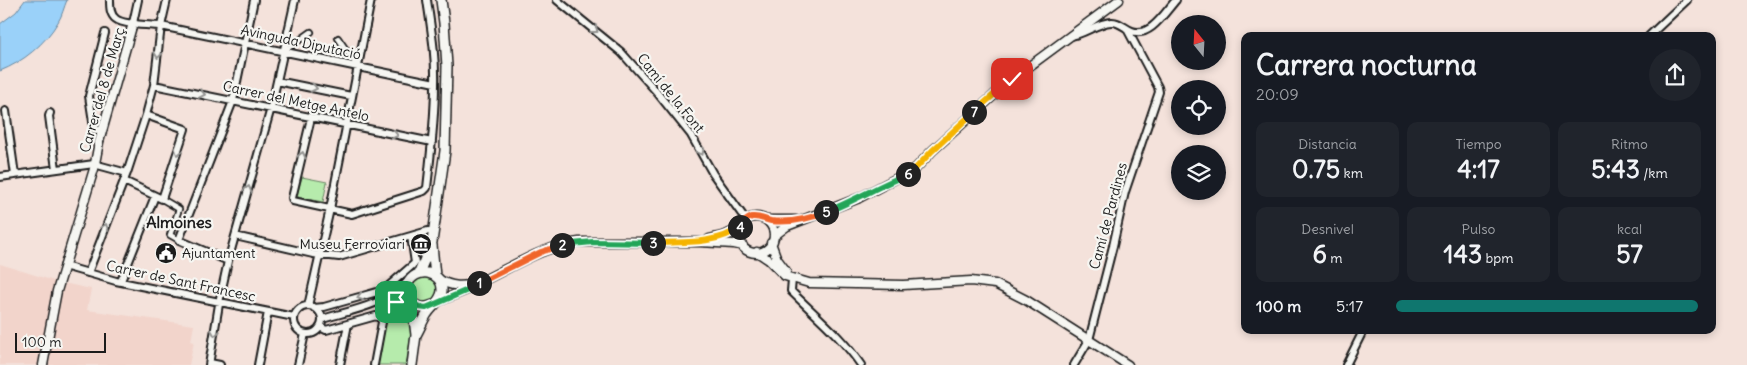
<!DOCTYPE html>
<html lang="es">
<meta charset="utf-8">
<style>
body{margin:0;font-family:Delius,sans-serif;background:#20242c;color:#f1f3f6;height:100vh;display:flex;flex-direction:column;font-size:19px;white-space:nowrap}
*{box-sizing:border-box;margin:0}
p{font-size:16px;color:#9ea1a6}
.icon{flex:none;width:28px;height:28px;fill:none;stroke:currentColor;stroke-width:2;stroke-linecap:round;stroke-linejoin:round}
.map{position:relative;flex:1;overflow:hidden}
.details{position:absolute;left:1241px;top:32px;width:475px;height:302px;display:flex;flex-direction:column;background:#171b24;border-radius:10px;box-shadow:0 2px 8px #0003}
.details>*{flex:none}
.needle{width:32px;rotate:342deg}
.fabs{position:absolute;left:1171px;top:15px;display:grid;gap:10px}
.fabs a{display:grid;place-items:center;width:55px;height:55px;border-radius:50%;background:#171b24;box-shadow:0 2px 8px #0003;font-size:25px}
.scale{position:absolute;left:15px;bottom:12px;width:91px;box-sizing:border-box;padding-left:5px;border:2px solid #1c1c1c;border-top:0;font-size:14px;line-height:18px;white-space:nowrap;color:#1c1c1c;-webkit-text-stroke:4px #f6f6f2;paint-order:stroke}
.pin{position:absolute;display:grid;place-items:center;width:42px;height:42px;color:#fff;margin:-21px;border-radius:10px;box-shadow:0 2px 8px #0006}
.km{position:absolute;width:25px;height:25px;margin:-12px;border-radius:50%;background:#222;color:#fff;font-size:14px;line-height:25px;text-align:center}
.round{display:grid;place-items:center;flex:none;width:52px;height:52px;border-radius:26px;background:#20242c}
.overview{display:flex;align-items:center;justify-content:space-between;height:85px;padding:0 15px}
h1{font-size:28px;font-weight:700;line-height:38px}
.metrics{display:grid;grid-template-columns:repeat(3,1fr);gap:8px;height:85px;padding:5px 15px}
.metrics div{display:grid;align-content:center;border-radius:10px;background:#20242c;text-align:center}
.metrics b{font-size:25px;font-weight:700}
.metrics small{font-size:14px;font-weight:400}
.metrics p{font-size:14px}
ul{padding:0 15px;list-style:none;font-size:16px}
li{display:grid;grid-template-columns:80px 60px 1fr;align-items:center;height:38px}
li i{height:12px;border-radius:6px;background:#0f766e}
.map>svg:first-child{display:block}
.built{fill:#f2d4cb}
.green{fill:#b6ebac;stroke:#698464}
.water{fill:#9ad1f9;stroke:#6889a1}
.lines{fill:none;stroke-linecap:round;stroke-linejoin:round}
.pedestrian-casing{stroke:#1c1c1c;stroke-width:8}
.minor-casing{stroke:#1c1c1c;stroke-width:10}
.tertiary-casing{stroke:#1c1c1c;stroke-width:11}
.secondary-casing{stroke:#1c1c1c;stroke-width:12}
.pedestrian{stroke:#f6f6f2;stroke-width:4.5}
.minor{stroke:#f6f6f2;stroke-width:6}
.tertiary{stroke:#f6f6f2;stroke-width:8}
.secondary{stroke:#f6f6f2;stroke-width:9}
.oneway{stroke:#949492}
.split-1-casing{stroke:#fff;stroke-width:10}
.split-2-casing{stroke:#fff;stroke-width:10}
.split-3-casing{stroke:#fff;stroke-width:10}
.split-4-casing{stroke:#fff;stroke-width:10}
.split-5-casing{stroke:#fff;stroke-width:10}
.split-6-casing{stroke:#fff;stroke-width:10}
.split-7-casing{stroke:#fff;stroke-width:10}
.split-8-casing{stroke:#fff;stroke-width:10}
.split-1{stroke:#22a559;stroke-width:6}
.split-2{stroke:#f0652b;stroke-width:6}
.split-3{stroke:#22a559;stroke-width:6}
.split-4{stroke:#f5b400;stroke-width:6}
.split-5{stroke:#f0652b;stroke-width:6}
.split-6{stroke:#22a559;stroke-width:6}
.split-7{stroke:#f5b400;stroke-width:6}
.split-8{stroke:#f5b400;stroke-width:6}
.labels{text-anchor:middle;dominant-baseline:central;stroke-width:4.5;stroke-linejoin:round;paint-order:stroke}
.street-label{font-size:14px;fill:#1c1c1c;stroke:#f6f6f2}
.poi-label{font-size:14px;fill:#1c1c1c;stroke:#f6f6f2;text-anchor:end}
.quarter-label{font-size:16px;font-weight:bold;fill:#1c1c1c;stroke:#f6f6f2}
</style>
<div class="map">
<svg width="1747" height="365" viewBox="0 0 1747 365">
<rect width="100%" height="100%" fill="#f4e2db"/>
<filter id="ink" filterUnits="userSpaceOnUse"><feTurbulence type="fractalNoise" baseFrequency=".02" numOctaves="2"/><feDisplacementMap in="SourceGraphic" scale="10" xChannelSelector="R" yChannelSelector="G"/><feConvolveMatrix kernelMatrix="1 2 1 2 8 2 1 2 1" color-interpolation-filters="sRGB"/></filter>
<g filter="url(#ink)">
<path class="built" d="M0,264L54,281L91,289L87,310L194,325L191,341L194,342L189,365H0Z"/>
<path class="green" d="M302,177L327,182L323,202L298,197L297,195Z
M410 290a14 14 0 1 1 28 0a14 14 0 1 1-28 0Z
M404,304C418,316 408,349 406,365H378L389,306Z"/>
<path class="water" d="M25,0H67C64,7 62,16 58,22C45,44 23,62 0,71V24L16,12Z"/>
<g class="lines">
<g class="pedestrian-casing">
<path id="pedestrian" d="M338,38L358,67
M284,51L311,32
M162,199L179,209L170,235L179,240"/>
</g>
<g class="minor-casing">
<path id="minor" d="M110,0C110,7 110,15 116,19C123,25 151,25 161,26L435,83
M557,0L621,52L655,90L691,135L713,174L746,220
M133,23L138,0
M1071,36C1085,34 1097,23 1111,22C1119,21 1124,28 1132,31C1150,38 1165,12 1176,0
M1649,36L1687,0
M277,81L351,96
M154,85L432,142
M6,111L15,175
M50,113L49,116L56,169
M311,118L292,198L293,201L352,214L424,191L427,188C431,153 435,119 435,84C436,56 431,28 427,0
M102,132L94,128L89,96L105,33
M0,177L94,164L127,173
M124,181L162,199L185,129L146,115
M235,236L313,254L339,257L411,236L415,263L384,290L324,307L314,308
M411,236L428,231
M228,261L179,240L233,101L254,0
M64,266L116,281L294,317
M88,273L127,173L146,115L154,85L161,26L167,0
M792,279L791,291C815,315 842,337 861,365
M121,281L155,196
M381,304L411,302
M294 320a14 14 0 1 1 28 0a14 14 0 1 1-28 0Z
M308,306L330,209L371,0
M322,319C353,310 385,305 408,281
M320,327L326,330L376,316L381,319L382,322L374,365
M210,363L220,365
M209,365L220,298L228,261L271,108L295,0
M258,365L268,312
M298,365L305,334
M340,365L348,324
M1074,365L1089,340L1113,246L1125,192L1159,92L1158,87L1127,29
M1346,365L1363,331"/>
</g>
<g class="tertiary-casing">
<path id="tertiary" d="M738 235a18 18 0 1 1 36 0a18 18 0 1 1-36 0Z
M766,220H796
M774,236L787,226L859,198L916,168L932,151L1012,79L1119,0
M709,239L726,235L740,228
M771,243L777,259L786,271
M757,252L769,260L785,276L809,283L903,285L971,281L995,284L1026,300L1128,365
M437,278C451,288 464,287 480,282C512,267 543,246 579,242H700L734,244L743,246
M437,302L474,287
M43,365L57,291L94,169L99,142L133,23"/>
</g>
<g class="secondary-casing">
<path id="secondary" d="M432,245L435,276
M419,273L432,242L445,151L447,66L444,23L441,0
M416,335C420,328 423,320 427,314C432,306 441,301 442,291C443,270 415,266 407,285C404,301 418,312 433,305
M412,365L416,335L412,303"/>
</g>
<use href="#pedestrian" class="pedestrian"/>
<use href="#minor" class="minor"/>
<use href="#tertiary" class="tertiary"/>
<use href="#secondary" class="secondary"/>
</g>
<defs><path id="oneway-chevron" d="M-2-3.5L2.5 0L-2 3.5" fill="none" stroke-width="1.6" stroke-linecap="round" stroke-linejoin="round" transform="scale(1.25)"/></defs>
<g class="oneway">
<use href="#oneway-chevron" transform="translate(595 30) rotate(38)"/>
<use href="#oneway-chevron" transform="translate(158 55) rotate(97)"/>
<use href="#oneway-chevron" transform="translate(314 88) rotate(12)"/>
<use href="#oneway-chevron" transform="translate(202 94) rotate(11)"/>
<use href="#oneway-chevron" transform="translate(395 135) rotate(12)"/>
<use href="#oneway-chevron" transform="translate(178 152) rotate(108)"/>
<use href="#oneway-chevron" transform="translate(701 152) rotate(62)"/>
<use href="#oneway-chevron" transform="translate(302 155) rotate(-77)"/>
<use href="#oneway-chevron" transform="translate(248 189) rotate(-74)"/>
<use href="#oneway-chevron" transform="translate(105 227) rotate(-69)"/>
<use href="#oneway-chevron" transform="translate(360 297) rotate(164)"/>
<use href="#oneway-chevron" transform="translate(215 333) rotate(99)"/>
</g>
</g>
<g class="lines" filter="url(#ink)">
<g class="split-1-casing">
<path id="split-1" d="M396,302H411L419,307L426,308L470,289L479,283"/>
</g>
<g class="split-2-casing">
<path id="split-2" d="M479,283L541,252L562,245"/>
</g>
<g class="split-3-casing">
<path id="split-3" d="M562,245L593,242L653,243"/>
</g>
<g class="split-4-casing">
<path id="split-4" d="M653,243C679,242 719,245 740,227"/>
</g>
<g class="split-5-casing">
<path id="split-5" d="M740,227C743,222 747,219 752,217C759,216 765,220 771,221C790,223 809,219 826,212"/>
</g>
<g class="split-6-casing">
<path id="split-6" d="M826,212C854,201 880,185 908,174"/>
</g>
<g class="split-7-casing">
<path id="split-7" d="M908,174L916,168L932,151L974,112"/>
</g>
<g class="split-8-casing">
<path id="split-8" d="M974,112L1012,79"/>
</g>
<use href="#split-1" class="split-1"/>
<use href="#split-2" class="split-2"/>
<use href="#split-3" class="split-3"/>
<use href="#split-4" class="split-4"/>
<use href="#split-5" class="split-5"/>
<use href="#split-6" class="split-6"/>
<use href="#split-7" class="split-7"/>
<use href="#split-8" class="split-8"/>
</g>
<defs>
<g id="museum-disc" transform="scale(1.125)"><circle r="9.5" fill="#1c1c1c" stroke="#f6f6f2"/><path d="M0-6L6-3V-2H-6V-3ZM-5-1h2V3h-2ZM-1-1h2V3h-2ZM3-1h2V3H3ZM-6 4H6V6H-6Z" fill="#fff"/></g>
<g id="civic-disc" transform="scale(1.125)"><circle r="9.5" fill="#1c1c1c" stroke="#f6f6f2"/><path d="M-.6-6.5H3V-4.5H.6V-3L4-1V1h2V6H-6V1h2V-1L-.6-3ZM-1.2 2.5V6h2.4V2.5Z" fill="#fff"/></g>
</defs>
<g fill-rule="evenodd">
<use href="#museum-disc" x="421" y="244"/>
<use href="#civic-disc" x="166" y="253"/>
</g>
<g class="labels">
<g class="street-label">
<text transform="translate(301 42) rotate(12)">Avinguda Diputació</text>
<text transform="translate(102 90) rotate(-74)">Carrer del 8 de Març</text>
<text transform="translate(671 93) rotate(51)">Camí de la Font</text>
<text transform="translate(296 101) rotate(12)">Carrer del Metge Antelo</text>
<text transform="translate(1108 216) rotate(-75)">Camí de Pardines</text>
<text transform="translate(181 281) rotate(12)">Carrer de Sant Francesc</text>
</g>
<g class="poi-label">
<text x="405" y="244">Museu Ferroviari</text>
<text x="182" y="253" text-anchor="start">Ajuntament</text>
</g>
<g class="quarter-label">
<text x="179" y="222">Almoines</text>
</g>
</g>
</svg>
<div class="fabs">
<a><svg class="needle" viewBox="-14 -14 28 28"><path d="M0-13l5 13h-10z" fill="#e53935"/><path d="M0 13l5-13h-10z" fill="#9ea1a6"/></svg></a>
<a><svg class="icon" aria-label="locate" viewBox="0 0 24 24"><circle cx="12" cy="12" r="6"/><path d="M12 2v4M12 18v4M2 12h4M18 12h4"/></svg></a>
<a><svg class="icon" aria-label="layers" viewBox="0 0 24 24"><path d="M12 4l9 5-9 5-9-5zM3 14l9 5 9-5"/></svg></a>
</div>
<div class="scale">100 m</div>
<div class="pin" style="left:396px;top:302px;background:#1e9e55"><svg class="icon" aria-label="arrive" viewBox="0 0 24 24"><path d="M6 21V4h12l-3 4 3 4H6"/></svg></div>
<div class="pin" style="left:1012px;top:79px;background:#d93025"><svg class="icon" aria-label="check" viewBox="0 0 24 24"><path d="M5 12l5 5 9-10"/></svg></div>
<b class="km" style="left:479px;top:283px">1</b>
<b class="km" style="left:562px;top:245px">2</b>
<b class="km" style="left:653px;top:243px">3</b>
<b class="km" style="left:740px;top:227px">4</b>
<b class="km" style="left:826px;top:212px">5</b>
<b class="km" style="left:908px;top:174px">6</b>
<b class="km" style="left:974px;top:112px">7</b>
<section class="details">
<div class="overview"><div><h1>Carrera nocturna</h1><p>20:09</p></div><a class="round"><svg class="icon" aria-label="share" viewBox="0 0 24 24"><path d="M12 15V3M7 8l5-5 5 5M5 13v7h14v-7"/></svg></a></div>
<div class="metrics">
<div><p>Distancia</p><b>0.75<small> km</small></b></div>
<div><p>Tiempo</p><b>4:17</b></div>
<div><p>Ritmo</p><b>5:43<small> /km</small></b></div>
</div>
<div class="metrics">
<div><p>Desnivel</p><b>6<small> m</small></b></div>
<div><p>Pulso</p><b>143<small> bpm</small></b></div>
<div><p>kcal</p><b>57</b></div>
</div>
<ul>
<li><b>100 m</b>5:17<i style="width:99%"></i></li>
</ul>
</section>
</div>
